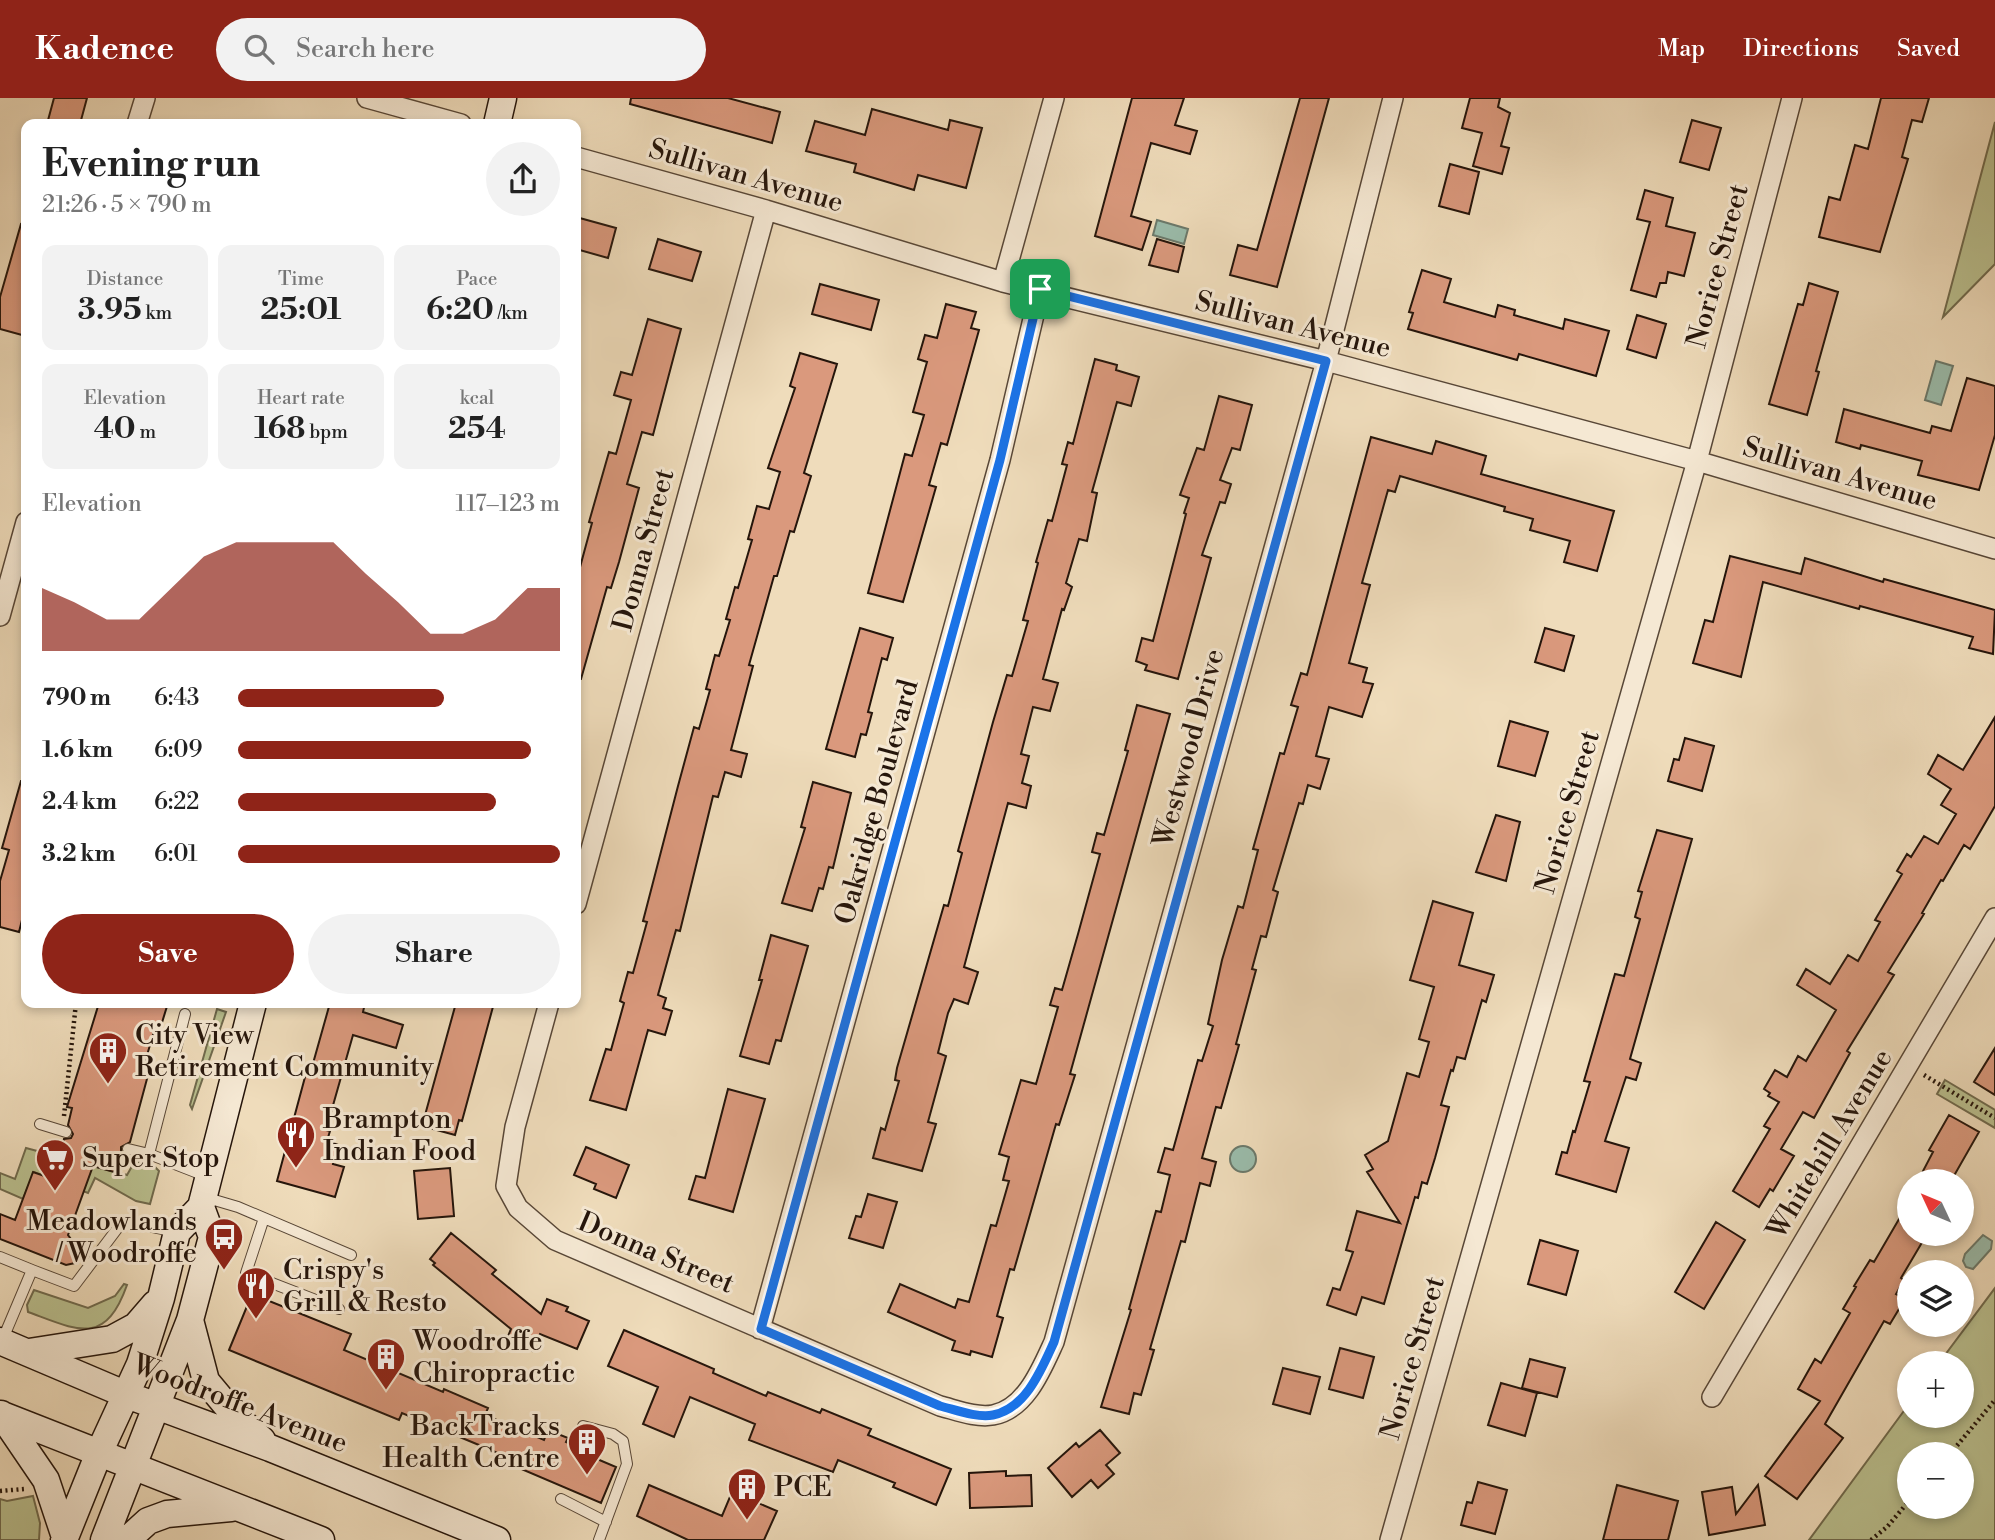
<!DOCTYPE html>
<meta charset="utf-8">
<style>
body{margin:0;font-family:"Libre Bodoni",serif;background:#f2f2f2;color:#222;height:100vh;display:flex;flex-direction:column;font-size:26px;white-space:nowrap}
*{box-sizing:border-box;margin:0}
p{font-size:23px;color:#767676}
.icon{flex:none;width:38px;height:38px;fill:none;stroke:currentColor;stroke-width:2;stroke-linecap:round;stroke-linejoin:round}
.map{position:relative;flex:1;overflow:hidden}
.details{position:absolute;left:21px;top:21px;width:560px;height:889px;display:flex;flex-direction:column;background:#fff;border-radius:14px;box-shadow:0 4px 10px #0003}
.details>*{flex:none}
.needle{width:46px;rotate:314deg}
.controls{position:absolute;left:1897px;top:1071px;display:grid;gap:14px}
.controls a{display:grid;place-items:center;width:77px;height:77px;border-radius:50%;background:#fff;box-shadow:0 4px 10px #0003;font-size:35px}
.pin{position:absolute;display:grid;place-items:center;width:60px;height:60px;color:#fff;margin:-30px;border-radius:14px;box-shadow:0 4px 10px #0006}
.round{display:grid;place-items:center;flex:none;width:74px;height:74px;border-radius:37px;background:#f2f2f2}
.head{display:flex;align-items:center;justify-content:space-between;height:119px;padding:0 21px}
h1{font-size:38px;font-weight:700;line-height:52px}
.figures{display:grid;grid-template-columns:repeat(3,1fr);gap:10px;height:119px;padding:7px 21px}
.figures div{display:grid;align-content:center;border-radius:14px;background:#f2f2f2;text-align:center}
.figures b{font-size:30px;font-weight:700}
.figures small{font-size:19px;font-weight:400}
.figures p{font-size:19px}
.chart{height:196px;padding:14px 21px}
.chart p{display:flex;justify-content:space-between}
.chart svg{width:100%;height:126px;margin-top:7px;fill:#8f2418;opacity:.7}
.action{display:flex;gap:14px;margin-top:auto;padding:14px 21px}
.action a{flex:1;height:80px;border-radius:42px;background:#8f2418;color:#fff;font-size:28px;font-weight:700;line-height:80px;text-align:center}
.action a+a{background:#f2f2f2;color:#222}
ul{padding:0 21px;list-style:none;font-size:23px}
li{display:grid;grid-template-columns:112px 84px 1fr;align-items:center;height:52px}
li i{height:18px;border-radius:9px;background:#8f2418}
header{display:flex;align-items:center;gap:42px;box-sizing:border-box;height:98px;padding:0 35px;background:#8f2418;color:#fff}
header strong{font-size:33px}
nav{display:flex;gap:38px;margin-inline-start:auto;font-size:24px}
.search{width:490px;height:63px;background:#f2f2f2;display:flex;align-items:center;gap:18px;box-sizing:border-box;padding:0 24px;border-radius:38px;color:#767676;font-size:26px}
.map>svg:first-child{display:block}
.green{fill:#bac08f;stroke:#706a4d;stroke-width:2;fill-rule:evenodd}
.water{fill:#9abcab;stroke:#6b796b;stroke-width:2}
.building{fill:#da997d;stroke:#25150b;stroke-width:2}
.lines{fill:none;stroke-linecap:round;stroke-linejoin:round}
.lane-casing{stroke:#584737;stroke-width:12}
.street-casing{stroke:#584737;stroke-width:22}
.secondary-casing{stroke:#25150b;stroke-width:29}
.path{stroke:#25150b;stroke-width:4.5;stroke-dasharray:2 3.5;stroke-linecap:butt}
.lane{stroke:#f5e8d3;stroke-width:10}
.street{stroke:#f5e8d3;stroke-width:19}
.secondary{stroke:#f5e8d3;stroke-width:26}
.route-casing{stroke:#fff;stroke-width:14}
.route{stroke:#1a73e8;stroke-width:9}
.labels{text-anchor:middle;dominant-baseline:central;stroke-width:6;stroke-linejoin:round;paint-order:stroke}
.street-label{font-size:28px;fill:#25150b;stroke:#f5e8d3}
.poi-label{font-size:28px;fill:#25150b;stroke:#f5e8d3;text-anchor:start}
</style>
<header>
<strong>Kadence</strong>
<div class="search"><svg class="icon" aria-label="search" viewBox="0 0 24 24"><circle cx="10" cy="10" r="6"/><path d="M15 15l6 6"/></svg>Search here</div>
<nav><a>Map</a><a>Directions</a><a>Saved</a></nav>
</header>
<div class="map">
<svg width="1995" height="1442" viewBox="0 0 1995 1442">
<rect width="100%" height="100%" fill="#efdcbb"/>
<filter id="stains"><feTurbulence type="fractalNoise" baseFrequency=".00286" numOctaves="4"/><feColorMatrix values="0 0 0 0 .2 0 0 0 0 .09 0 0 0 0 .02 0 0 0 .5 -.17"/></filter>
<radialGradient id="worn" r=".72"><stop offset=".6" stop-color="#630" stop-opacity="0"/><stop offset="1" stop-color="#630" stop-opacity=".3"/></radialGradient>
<path class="green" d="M1995,24V166L1943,219Z
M217,911L226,914L192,1011L190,1007Z
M1945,982L1995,1012V1030L1937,996Z
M26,1050L127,1077L135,1063L154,1068L159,1073L150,1106L136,1103L95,1080L88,1095L34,1074L23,1101L0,1091V1075L15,1081Z
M124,1186L127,1187C105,1249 77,1232 28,1214L27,1207L34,1192L88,1210L115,1198Z
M1995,1190V1442H1809L1909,1306V1318H1962V1265H1939ZM1962,1356V1409H1909V1356Z
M33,1398L40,1425L39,1442H0V1401L7,1403Z"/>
<path class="water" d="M1157,122L1188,131L1184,146L1153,137Z
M1936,263L1953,268L1941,307L1925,302Z
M1230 1061a13 13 0 1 1 26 0a13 13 0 1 1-26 0Z
M1983,1137L1992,1143L1991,1151L1973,1171L1966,1169L1963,1163L1965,1156Z"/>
<path class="building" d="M54,0H87L80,26H47Z
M631,0H728L780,14L772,45L630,6Z
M1132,0H1184L1175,27L1197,33L1190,56L1151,45L1131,118L1151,124L1142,152L1095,138Z
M1300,0H1329L1277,189L1230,177L1238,147L1257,152Z
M1470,0H1500L1498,9L1510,15L1501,48L1509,50L1502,76L1473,68L1482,35L1462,30Z
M1881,0H1929L1922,24L1912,22L1902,59L1908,61L1880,154L1819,139L1829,99L1840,102L1855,47L1868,51Z
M872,11L948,32L950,22L982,30L966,90L918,77L914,92L854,74L856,66L806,53L815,23L865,37Z
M1692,22L1721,30L1709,72L1680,64Z
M1450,66L1479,74L1469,116L1439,108Z
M1645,92L1673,100L1666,128L1695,135L1684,178L1668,174L1666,185H1660L1656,199L1631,192L1650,124L1637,121Z
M576,119L616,130L608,160L576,151Z
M21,126L26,127V221L22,237L0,231V199Z
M658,141L701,154L692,183L649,171Z
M1157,141L1184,149L1178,174L1149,167Z
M1422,172L1451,181L1444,204L1495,219L1498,207L1515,212L1514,217L1563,231L1565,221L1609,233L1596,278L1519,256L1517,262L1408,231L1413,215L1409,214Z
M1809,185L1838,194L1816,273L1819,274L1807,317L1769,306L1798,206L1803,207Z
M820,186L879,202L871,232L812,216Z
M946,206L976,214L971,230L979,232L947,347L941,345L929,387L936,389L903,504L868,495L905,356L912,358L924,317L913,314L927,264L918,261L925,237L937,240Z
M1637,217L1666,226L1656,260L1627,251Z
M648,221L681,231L653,337L642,334L627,386L639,390L619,464L611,490L607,489L581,581H576V484L592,425L589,424L609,354L616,356L631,302L614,297L621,274L632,277Z
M800,255L837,266L804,375L811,378L794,434L790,433L777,478H774L749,567L753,568L731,652L747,656L741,679L725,674L718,699L713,698L680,833L676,832L658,897L666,900L663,910L672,913L665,937L648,932L626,1012L590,1002L606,951L611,952L624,905L620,903L628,874L633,875L647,824L643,823L678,688L694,629L699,631L710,592L706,591L715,557L719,558L730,522L726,521L735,489L738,490L752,442L748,441L757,408L769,411L780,374L768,370L795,290L790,288Z
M1095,261L1117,267L1116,272L1139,279L1131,308L1117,304L1092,394L1097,395L1087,443L1079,441L1066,485L1072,489L1064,512L1062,511L1043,581L1058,585L1050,613L1033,609L1021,656L1029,658L1022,685L1031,688L1026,710L1008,705L964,869L978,874L968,906L954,901L948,915L938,955L946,958L928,1024L936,1026L922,1073L873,1060L881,1030L885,1032L899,983L895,982L897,970L944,807L948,808L962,755L958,753L993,624L1007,577L1012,578L1028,523L1023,522L1038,465L1036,464L1048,422L1052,423L1058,401L1067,367L1062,366L1068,344L1073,346Z
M1967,280L1995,288V337L1979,392L1918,377L1922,363L1861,347L1860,351L1836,344L1844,311L1930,335L1932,328L1951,333Z
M1219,298L1252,307L1240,352L1232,350L1220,382L1231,386L1225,405L1220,404L1202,457L1211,460L1178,581L1145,572L1147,567L1136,563L1142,540L1153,543L1186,416L1184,415L1189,400L1180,397L1197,350L1204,352Z
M1371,339L1432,356L1436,343L1486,358L1481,376L1614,413L1597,473L1564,464L1570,443L1530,432L1533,421L1504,413L1505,409L1400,378L1395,394L1388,392L1362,485L1370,487L1349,565L1367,570L1363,584L1373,586L1362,619L1329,609L1316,658L1329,661L1320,691L1308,687L1303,706L1299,705L1273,792L1278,794L1266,839L1261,838L1252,871L1256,872L1236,946L1239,947L1221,1010L1216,1009L1202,1060L1216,1064L1210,1088L1200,1085L1185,1144L1181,1143L1150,1251L1154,1252L1141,1297L1134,1295L1129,1316L1101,1309L1131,1212L1129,1211L1156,1113L1161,1114L1170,1077L1158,1074L1165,1050L1173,1052L1198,962L1202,963L1213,928L1208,926L1222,862L1238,808L1243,810L1258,752L1253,751L1280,655L1284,656L1298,609L1291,607L1301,575L1307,577Z
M1730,458L1801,476L1805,460L1883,484L1884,481L1995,512L1993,556L1969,550L1973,539L1860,508L1859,511L1763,484L1741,579L1693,565L1705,522L1713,524Z
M860,530L893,540L887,562L882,560L868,614L872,615L866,637L861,636L855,659L826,651Z
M1545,530L1574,538L1564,573L1535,564Z
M1137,607L1170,616L1070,976L1075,977L1068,999L1059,1027L1056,1026L1014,1172L1010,1171L997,1218L1003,1220L992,1259L971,1253L970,1257L952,1252L955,1243L888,1214L900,1186L955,1210L958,1201L969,1204L991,1127L996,1128L1009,1083L1003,1082L1009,1059L999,1056L1021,982L1036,986L1058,909L1050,907L1055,890L1062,892L1078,836L1100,756L1092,754L1097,735L1104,737L1128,653L1125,652Z
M1995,619V708L1970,751L1964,747L1943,783L1941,782L1922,815L1924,816L1888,874L1894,877L1847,953L1850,955L1814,1020L1803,1014L1781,1051L1794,1058L1773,1093L1770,1091L1759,1109L1733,1093L1770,1031L1764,1028L1779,1004L1768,998L1770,995L1764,991L1775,972L1787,979L1798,958L1806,963L1836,912L1797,887L1806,871L1830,886L1848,857L1858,863L1880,824L1875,822L1902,776L1897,773L1907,756L1911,759L1924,738L1938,746L1956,716L1941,707L1951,691L1928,676L1938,657L1963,672Z
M1510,623L1548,634L1535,678L1498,668Z
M1685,640L1714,648L1702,693L1668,683L1674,661L1679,662Z
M21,683H26V806L19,834L0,829V783L9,752L2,750Z
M813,684L851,695L833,770L829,769L823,791L819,790L812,813L782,805L805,730L801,729Z
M1496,717L1520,724L1506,783L1476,774Z
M1657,732L1692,741L1630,961L1641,965L1636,982L1626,979L1605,1043L1629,1050L1616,1094L1556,1076L1562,1054L1567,1055L1573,1033L1575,1034L1590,984L1584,983L1615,876L1624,878L1640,821L1635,819L1642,794L1638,793Z
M1433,803L1473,815L1459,867L1494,877L1486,904L1482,902L1465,961L1457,959L1453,973L1451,972L1441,1007L1449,1009L1435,1060L1427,1086L1422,1084L1418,1100L1415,1099L1384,1206L1362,1199L1356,1217L1327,1207L1333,1190L1340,1192L1353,1154L1346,1152L1357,1113L1400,1125L1367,1074L1373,1071L1365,1057L1388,1043L1407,975L1419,979L1429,944L1419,941L1434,889L1410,882Z
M771,837L808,848L781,943L776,942L769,966L740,958L762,882H759Z
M99,905H168L160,931L155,930L145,964L151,966L130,1044L121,1049V1054L126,1058L124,1062L118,1061L114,1074L93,1068L68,1137L80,1153L79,1160L75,1165L66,1167L0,1141V1116L15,1122L33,1074L53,1081L64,1041L71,1040L73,1036L68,1027L72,1010L67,1009Z
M330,905H365L363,914L403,927L396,950L353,937L326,1032L330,1033L327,1043L338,1047L333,1066L344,1069L335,1099L277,1083L308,968L312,969Z
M456,905H494L462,1023L459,1022L455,1037L422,1028Z
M1995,950V997L1974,984Z
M728,991L765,1001L733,1114L689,1101L696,1078L705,1080Z
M1949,1017L1979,1034L1951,1083H1940L1923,1073L1933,1054L1929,1052Z
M586,1049L629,1067L616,1100L594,1091L596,1086L574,1077Z
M450,1070L454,1118L418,1121L414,1073Z
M868,1096L897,1104L883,1150L849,1140L856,1118L861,1119Z
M1909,1104V1136H1927L1901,1180L1904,1182L1896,1196L1905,1201L1890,1226L1884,1223L1825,1326L1843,1340L1797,1401L1765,1378L1820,1303L1798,1291L1815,1261L1821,1265L1850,1215L1843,1211L1856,1189L1854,1188L1870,1162L1874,1164Z
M1716,1124L1745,1142L1704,1211L1675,1194Z
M451,1135L496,1172L492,1176L541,1216L547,1201L568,1209L566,1213L589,1223L577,1251L540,1236L532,1253L506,1243L511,1231L433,1167L435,1165L430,1161Z
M1540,1142L1578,1153L1566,1197L1528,1186Z
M252,1196L351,1236L344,1252L443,1294L444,1291L488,1310L485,1317L544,1342L548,1332L568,1340L566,1344L599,1358L597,1361L616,1369L601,1405L512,1367L514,1363L491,1352L402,1315L399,1322L229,1252Z
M624,1232L714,1271L713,1275L766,1298L768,1294L820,1315L822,1311L871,1331L868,1337L951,1371L936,1407L893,1389L895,1385L838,1362L833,1374L749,1342L755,1326L690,1299L674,1339L643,1326L658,1289L608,1268Z
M1340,1250L1374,1259L1363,1300L1329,1291Z
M1530,1261L1565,1270L1557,1299L1522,1290Z
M1283,1270L1320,1279L1310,1316L1273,1306Z
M1501,1285L1537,1295L1525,1338L1488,1327Z
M1100,1332L1120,1355L1106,1367L1114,1376L1098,1390L1091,1382L1072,1399L1048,1370L1076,1345L1079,1349Z
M1006,1373V1378L1031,1377L1032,1408L970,1410L969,1375Z
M1478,1384L1507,1392L1495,1436L1461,1427L1467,1404L1472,1405Z
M649,1387L722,1418L732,1394L777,1413L764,1442H688L637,1418Z
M1617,1387L1678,1403L1668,1442H1603Z
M1758,1387L1765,1427L1709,1437L1702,1394L1732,1389L1736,1416Z"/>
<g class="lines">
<g class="lane-casing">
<path id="lane" d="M185,916L149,1056L208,1079
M40,1026L66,1034
M128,1051L149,1056
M204,1099L238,1109L351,1157
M264,1120L246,1175L339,1211
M0,1159L32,1172L2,1243
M32,1172L74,1188L123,1123L176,1134
M583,1328L613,1336L623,1343L627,1366L599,1442
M561,1401L606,1424"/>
</g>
<g class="street-casing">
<path id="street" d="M367,0L461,26
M137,26L145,0
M576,59L766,112L1003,184L1326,263L1697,363L1995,451
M1003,184L1054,0
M0,518L26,424
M576,806L766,112
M549,905L515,1029L506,1088L518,1110L555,1142L940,1308C956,1312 976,1320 993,1317C1026,1311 1042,1270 1054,1244L1326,263L1393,0
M760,1231L1000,362L1040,191
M1712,1299L1995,820
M1390,1442L1697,363L1792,0"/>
</g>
<g class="secondary-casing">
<path id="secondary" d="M497,26L503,0
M190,1222L206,1283L236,1319L262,1342
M0,1243L127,1297L270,1350L497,1442
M29,1254L112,1241L136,1228L155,1206
M0,1316L321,1442
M1,1316L46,1382L65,1439
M64,1442L99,1355L140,1266L161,1200L177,1134L201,1109L253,905
M104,1442L190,1222L212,1139L201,1109
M127,1442L148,1423L167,1416L231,1410"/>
</g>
<path class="path" d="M1924,977L1995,1020
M64,1018L76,905
M1950,1356L1995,1302
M0,1393L24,1391
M1871,1442L1887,1429L1909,1403"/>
<use href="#lane" class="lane"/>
<use href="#street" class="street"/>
<use href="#secondary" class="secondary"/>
</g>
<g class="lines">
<g class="route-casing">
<path id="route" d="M1040,191L1326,263L1054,1244C1042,1270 1026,1311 993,1317C977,1320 956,1312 940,1308L761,1231L1000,362Z"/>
</g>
<use href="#route" class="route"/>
</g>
<defs>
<g id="building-pin" transform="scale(2.0125)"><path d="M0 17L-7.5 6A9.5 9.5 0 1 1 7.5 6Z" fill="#8f2418" stroke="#f5e8d3"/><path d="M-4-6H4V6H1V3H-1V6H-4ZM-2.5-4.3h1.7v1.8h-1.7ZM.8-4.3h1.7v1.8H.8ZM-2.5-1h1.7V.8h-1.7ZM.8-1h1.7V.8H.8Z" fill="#fff"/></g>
<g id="restaurant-pin" transform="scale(2.0125)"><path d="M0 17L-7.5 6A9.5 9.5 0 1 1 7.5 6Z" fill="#8f2418" stroke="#f5e8d3"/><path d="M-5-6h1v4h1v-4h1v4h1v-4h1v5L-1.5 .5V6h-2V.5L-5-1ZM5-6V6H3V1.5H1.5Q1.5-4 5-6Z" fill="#fff"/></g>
<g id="supermarket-pin" transform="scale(2.0125)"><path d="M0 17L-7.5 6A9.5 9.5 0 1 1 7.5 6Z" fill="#8f2418" stroke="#f5e8d3"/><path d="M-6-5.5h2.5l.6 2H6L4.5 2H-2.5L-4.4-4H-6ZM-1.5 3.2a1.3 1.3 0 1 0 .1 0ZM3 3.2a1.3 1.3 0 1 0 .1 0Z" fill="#fff"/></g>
<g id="bus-pin" transform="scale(2.0125)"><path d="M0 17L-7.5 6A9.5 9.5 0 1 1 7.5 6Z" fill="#8f2418" stroke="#f5e8d3"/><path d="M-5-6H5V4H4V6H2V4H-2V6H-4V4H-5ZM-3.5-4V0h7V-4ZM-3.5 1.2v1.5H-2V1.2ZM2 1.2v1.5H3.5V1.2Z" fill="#fff"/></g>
</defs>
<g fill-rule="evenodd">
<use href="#building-pin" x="108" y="953"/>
<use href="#restaurant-pin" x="296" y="1037"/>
<use href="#supermarket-pin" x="55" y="1060"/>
<use href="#bus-pin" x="224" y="1139"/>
<use href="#restaurant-pin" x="256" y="1188"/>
<use href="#building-pin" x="386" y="1259"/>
<use href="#building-pin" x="587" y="1344"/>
<use href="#building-pin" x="747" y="1389"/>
</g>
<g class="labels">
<g class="street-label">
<text transform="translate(746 78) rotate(16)">Sullivan Avenue</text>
<text transform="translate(1718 168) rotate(-75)">Norice Street</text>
<text transform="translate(1293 227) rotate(14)">Sullivan Avenue</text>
<text transform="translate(1840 376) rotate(16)">Sullivan Avenue</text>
<text transform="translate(644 452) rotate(-75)">Donna Street</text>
<text transform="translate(1189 650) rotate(-75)">Westwood Drive</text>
<text transform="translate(877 704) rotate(-75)">Oakridge Boulevard</text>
<text transform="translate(1568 714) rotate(-74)">Norice Street</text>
<text transform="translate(1830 1046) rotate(-59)">Whitehill Avenue</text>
<text transform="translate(656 1155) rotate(23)">Donna Street</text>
<text transform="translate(1413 1260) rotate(-74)">Norice Street</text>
<text transform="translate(240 1306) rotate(21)">Woodroffe Avenue</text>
</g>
<g class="poi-label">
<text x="135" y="937">City View<tspan x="135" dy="32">Retirement Community</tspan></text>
<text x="323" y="1021">Brampton<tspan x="323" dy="32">Indian Food</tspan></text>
<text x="82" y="1060">Super Stop</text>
<text x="197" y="1123" text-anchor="end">Meadowlands<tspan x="197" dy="32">/ Woodroffe</tspan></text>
<text x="283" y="1172">Crispy's<tspan x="283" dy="32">Grill &amp; Resto</tspan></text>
<text x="413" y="1243">Woodroffe<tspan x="413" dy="32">Chiropractic</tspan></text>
<text x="560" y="1328" text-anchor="end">BackTracks<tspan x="560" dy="32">Health Centre</tspan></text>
<text x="774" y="1389">PCE</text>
</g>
</g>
<rect width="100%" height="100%" filter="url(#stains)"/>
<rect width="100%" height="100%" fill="url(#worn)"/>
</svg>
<div class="controls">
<a><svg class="needle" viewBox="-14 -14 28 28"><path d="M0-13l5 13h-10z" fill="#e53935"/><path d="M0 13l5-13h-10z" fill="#767676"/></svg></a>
<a><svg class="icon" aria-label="layers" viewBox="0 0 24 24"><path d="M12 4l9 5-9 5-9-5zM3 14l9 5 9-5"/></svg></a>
<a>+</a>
<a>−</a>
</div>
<div class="pin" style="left:1040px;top:191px;background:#1e9e55"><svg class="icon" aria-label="arrive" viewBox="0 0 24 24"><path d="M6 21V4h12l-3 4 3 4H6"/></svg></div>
<section class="details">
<div class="head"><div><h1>Evening run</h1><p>21:26 · 5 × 790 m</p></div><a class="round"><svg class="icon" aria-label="share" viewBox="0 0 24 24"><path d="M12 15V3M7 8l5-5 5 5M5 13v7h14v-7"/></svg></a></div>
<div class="figures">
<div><p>Distance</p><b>3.95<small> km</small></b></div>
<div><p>Time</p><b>25:01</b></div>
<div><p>Pace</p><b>6:20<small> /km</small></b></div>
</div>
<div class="figures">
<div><p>Elevation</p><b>40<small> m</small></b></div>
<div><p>Heart rate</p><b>168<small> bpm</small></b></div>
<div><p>kcal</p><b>254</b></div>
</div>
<div class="chart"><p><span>Elevation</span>117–123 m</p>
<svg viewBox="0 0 160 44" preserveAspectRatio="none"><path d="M0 44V22L10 27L20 33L30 33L40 22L50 11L60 6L70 6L80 6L90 6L100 17L110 27L120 38L130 38L140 33L150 22L160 22V44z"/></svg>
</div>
<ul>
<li><b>790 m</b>6:43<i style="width:64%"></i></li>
<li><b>1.6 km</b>6:09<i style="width:91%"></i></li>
<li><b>2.4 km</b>6:22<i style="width:80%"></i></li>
<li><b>3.2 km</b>6:01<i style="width:100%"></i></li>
</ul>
<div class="action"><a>Save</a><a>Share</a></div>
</section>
</div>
